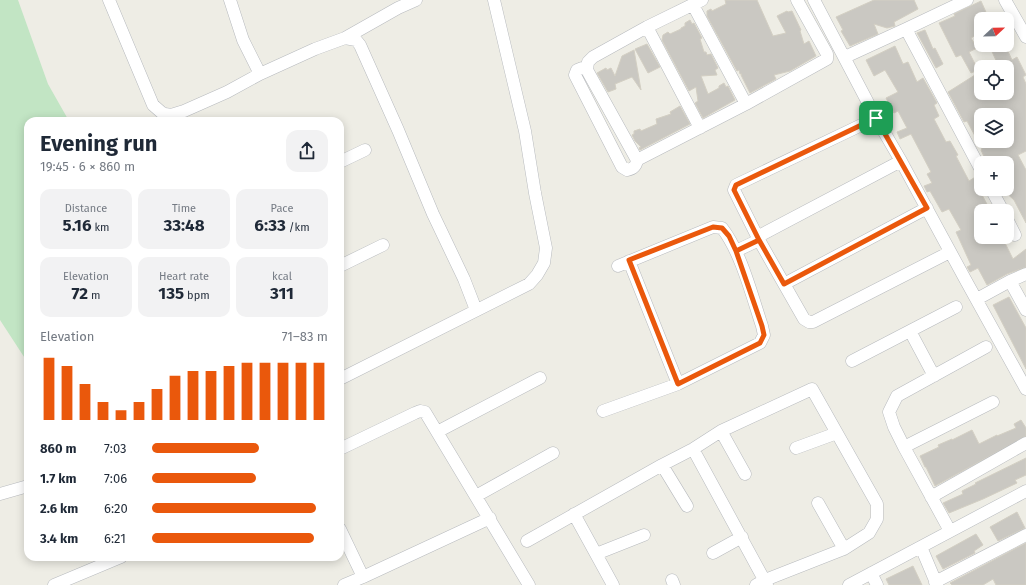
<!DOCTYPE html>
<meta charset="utf-8">
<style>
body{margin:0;font-family:"Fira Sans",sans-serif;background:#f2f2f3;color:#1f2937;height:100vh;display:flex;flex-direction:column;font-size:15px;white-space:nowrap}
*{box-sizing:border-box;margin:0}
p{font-size:13px;color:#747a83}
.icon{flex:none;width:22px;height:22px;fill:none;stroke:currentColor;stroke-width:2;stroke-linecap:round;stroke-linejoin:round}
.map{position:relative;flex:1;overflow:hidden}
.sheet{position:absolute;left:24px;top:117px;width:320px;height:444px;display:flex;flex-direction:column;background:#fff;border-radius:12px;box-shadow:0 2px 10px #0003}
.sheet>*{flex:none}
.needle{width:26px;rotate:68deg}
.fabs{position:absolute;left:974px;top:12px;display:grid;gap:8px}
.fabs a{display:grid;place-items:center;width:40px;height:40px;border-radius:8px;background:#fff;box-shadow:0 2px 10px #0003;font-size:20px}
.pin{position:absolute;display:grid;place-items:center;width:34px;height:34px;color:#fff;margin:-17px;border-radius:8px;box-shadow:0 2px 6px #0006}
.round{display:grid;place-items:center;flex:none;width:42px;height:42px;border-radius:12px;background:#f2f2f3}
.overview{display:flex;align-items:center;justify-content:space-between;height:68px;padding:0 16px}
h1{font-size:22px;font-weight:700;line-height:30px}
.figures{display:grid;grid-template-columns:repeat(3,1fr);gap:6px;height:68px;padding:4px 16px}
.figures div{display:grid;align-content:center;border-radius:10px;background:#f2f2f3;text-align:center}
.figures b{font-size:17px;font-weight:700}
.figures small{font-size:11px;font-weight:400}
.figures p{font-size:11px}
.chart{height:112px;padding:8px 16px}
.chart p{display:flex;justify-content:space-between}
.chart svg{width:100%;height:72px;margin-top:4px;stroke:#ea580c;stroke-width:6}
ul{padding:0 16px;list-style:none;font-size:13px}
li{display:grid;grid-template-columns:64px 48px 1fr;align-items:center;height:30px}
li i{height:10px;border-radius:5px;background:#ea580c}
.map>svg:first-child{display:block}
.green{fill:#c2e5c4}
.building{fill:#cac8c2;stroke:#d3cfc3;fill-rule:evenodd}
.lines{fill:none;stroke-linecap:round;stroke-linejoin:round}
.minor-casing{stroke:#b7babe;stroke-width:13}
.minor{stroke:#fff;stroke-width:12}
.route-casing{stroke:#fff;stroke-width:8}
.route{stroke:#ea580c;stroke-width:5}
</style>
<div class="map">
<svg width="1026" height="585" viewBox="0 0 1026 585">
<rect width="100%" height="100%" fill="#eeede5"/>
<path class="green" d="M0,0H18L48,84L69,121H28V363L0,320Z"/>
<path class="building" d="M725,0H757L773,36L786,33L777,16L787,11L788,12L792,11L801,30L800,31L804,44L809,41L816,56L790,71L774,75L776,79L750,93L741,75L742,74H740L739,70L737,71L707,16V11L711,9L712,11L726,4Z
M874,0H914L918,9L894,22L895,26L887,28L874,24L878,34L850,46L841,31L843,30L836,17Z
M981,1L989,19H981V32L971,38L977,48L969,52L978,70L971,73L961,55L956,57L939,23L955,16L954,14Z
M690,20L692,24L694,23L702,38L700,39L704,52H706L707,55L711,54L718,68L715,70L717,75L701,76L708,94L719,88V86L724,83L726,87L728,86L735,100L703,118L695,103L698,101L696,87L689,91L662,40L663,35L668,32L670,34L681,29V28L685,26V23Z
M925,30L933,49L935,48L943,64L936,68L917,33Z
M647,44L660,67L648,73L635,49Z
M989,45H1005L1012,60L1017,57L1026,75L1023,77L1026,84V151L1018,155L1026,170V223L1014,200L1002,189H1007V163H987L981,150L982,149L967,121L964,122L948,92L975,75L981,85V96L987,93H1007V67H999ZM981,115H1007L1014,130L1013,132L1007,135V141H981Z
M895,46L903,64L908,62L917,82L923,78L932,94L937,103L934,105L939,116L934,119L946,142L950,141L958,155L956,156L969,181L977,176L981,184V193L989,208L981,211V237H1002L1013,259L1026,249V267L1007,274L987,285L978,268L970,272L967,267L971,265L956,232L961,230L949,209L942,212L930,191L927,192L924,186L932,183L927,174L931,172L911,134L900,139L897,132L907,128L898,111L894,113L886,98L898,92L885,70L874,76L866,60Z
M634,50L641,90L632,77L615,84L616,89L608,92L597,73L606,68L607,70L611,68L615,76L622,56Z
M680,106L690,124L640,150L639,148L641,147L635,141L632,135L634,134V131L640,129L641,131L657,124L656,119L671,114L670,112Z
M1009,297L1026,328V369L993,305Z
M1021,420L1026,428V436L935,486L926,467H925L920,456L939,447L938,445L952,439V440L972,430L979,444L997,435V436L1016,428L1014,424Z
M1026,458V475L1015,480L1017,483L983,499L949,513L943,503L963,494L962,491L976,484L975,483Z
M1017,512L1025,528L998,541L990,527Z
M976,534L983,545L974,551L975,553L943,569L936,556Z
M1026,543V585H996L993,579L983,585H952L950,583Z
M913,566L922,585H889L886,579Z"/>
<g class="lines">
<g class="minor-casing">
<path id="minor" d="M109,0L153,105L161,112L165,114L171,115L184,111L227,92L260,74L315,49L345,38L398,8L416,0
M230,0L243,40L260,74
M702,0L647,27L593,57L588,62L587,70L637,160L746,104L827,59V54L797,0
M814,0L876,118L901,161L965,279L1026,389
M1005,0L1026,37
M693,5L746,104
M647,27L700,128
M906,29L981,170
M345,38L356,40L360,45L398,130L433,214L464,279L476,310
M845,57L906,29L967,0
M587,70L582,68L577,70L575,75L622,167L627,170C633,169 636,167 637,160
M876,118L736,185L734,190L759,240L804,319L809,322H813L950,252
M340,162L365,150
M991,189L1003,211
M1007,219L1015,235
M757,237L901,161
M736,251L759,240
M629,261L678,384
M340,266L383,245
M1026,274L1010,281L1026,310
M784,284L927,208
M977,299L1010,281
M910,331L934,376
M852,361L956,307
M340,379L529,284L537,275L544,263L546,248L535,193L525,131L494,0
M603,411L678,384L760,343L764,335L762,326C752,296 741,252 722,228L713,227L618,266
M721,431L745,474
M437,432L540,378
M904,447L993,402
M796,448L837,433
M340,449L415,413L420,411L425,412L529,585
M693,449L767,585
M662,465L687,506
M0,494L28,486
M476,496L553,453
M931,497L1026,443
M818,503L844,549
M574,514L613,585
M340,529L363,577
M950,531L904,447L894,427L889,412L897,396L986,347
M527,541L662,465L693,449L721,431L812,389L877,504V519L869,533L844,549L765,580L756,585
M921,547L937,585
M713,553L742,537
M596,554L644,535
M871,573L877,585
M672,580L674,585
M935,582L1026,535
M54,585L121,557
M344,585L363,577L490,518
M849,585L1026,491"/>
</g>
<use href="#minor" class="minor"/>
</g>
<g class="lines">
<g class="route-casing">
<path id="route" d="M876,118L736,185L734,190L759,240L736,251L762,326L764,335L760,343L678,384L629,260L713,227L722,228L729,236L736,251L759,240L784,284L927,208L876,118"/>
</g>
<use href="#route" class="route"/>
</g>
</svg>
<div class="fabs">
<a><svg class="needle" viewBox="-14 -14 28 28"><path d="M0-13l5 13h-10z" fill="#e53935"/><path d="M0 13l5-13h-10z" fill="#747a83"/></svg></a>
<a><svg class="icon" aria-label="locate" viewBox="0 0 24 24"><circle cx="12" cy="12" r="6"/><path d="M12 2v4M12 18v4M2 12h4M18 12h4"/></svg></a>
<a><svg class="icon" aria-label="layers" viewBox="0 0 24 24"><path d="M12 4l9 5-9 5-9-5zM3 14l9 5 9-5"/></svg></a>
<a>+</a>
<a>−</a>
</div>
<div class="pin" style="left:876px;top:118px;background:#1e9e55"><svg class="icon" aria-label="arrive" viewBox="0 0 24 24"><path d="M6 21V4h12l-3 4 3 4H6"/></svg></div>
<section class="sheet">
<div class="overview"><div><h1>Evening run</h1><p>19:45 · 6 × 860 m</p></div><a class="round"><svg class="icon" aria-label="share" viewBox="0 0 24 24"><path d="M12 15V3M7 8l5-5 5 5M5 13v7h14v-7"/></svg></a></div>
<div class="figures">
<div><p>Distance</p><b>5.16<small> km</small></b></div>
<div><p>Time</p><b>33:48</b></div>
<div><p>Pace</p><b>6:33<small> /km</small></b></div>
</div>
<div class="figures">
<div><p>Elevation</p><b>72<small> m</small></b></div>
<div><p>Heart rate</p><b>135<small> bpm</small></b></div>
<div><p>kcal</p><b>311</b></div>
</div>
<div class="chart"><p><span>Elevation</span>71–83 m</p>
<svg viewBox="0 0 160 44" preserveAspectRatio="none"><path d="M5 44V6M15 44V11M25 44V22M35 44V33M45 44V38M55 44V33M65 44V25M75 44V17M85 44V14M95 44V14M105 44V11M115 44V9M125 44V9M135 44V9M145 44V9M155 44V9"/></svg>
</div>
<ul>
<li><b>860 m</b>7:03<i style="width:61%"></i></li>
<li><b>1.7 km</b>7:06<i style="width:59%"></i></li>
<li><b>2.6 km</b>6:20<i style="width:93%"></i></li>
<li><b>3.4 km</b>6:21<i style="width:92%"></i></li>
</ul>
</section>
</div>
